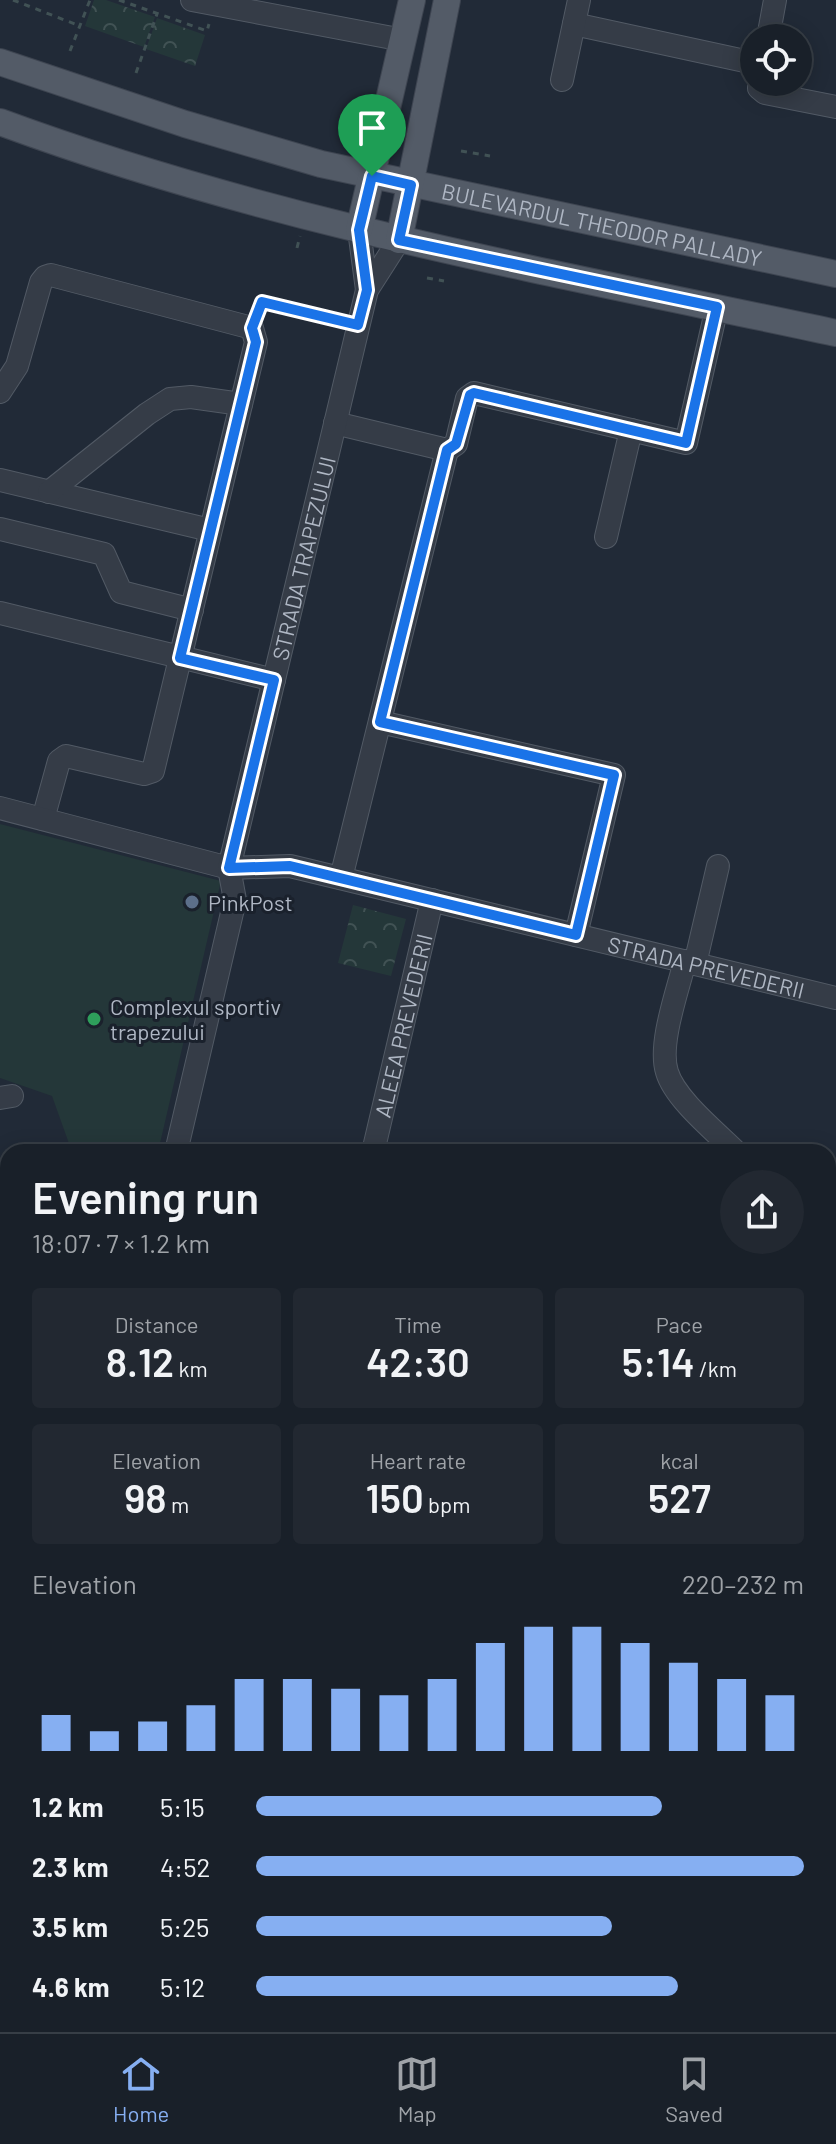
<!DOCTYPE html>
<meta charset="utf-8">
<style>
body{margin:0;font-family:Barlow,sans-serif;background:#222831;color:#f1f3f6;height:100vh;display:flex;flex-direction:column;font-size:30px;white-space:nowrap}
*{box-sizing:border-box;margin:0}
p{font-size:26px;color:#9fa3a8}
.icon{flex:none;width:44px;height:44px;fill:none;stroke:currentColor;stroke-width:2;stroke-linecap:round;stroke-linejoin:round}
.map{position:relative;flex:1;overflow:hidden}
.side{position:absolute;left:0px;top:1144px;width:836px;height:888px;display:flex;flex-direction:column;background:#192029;border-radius:24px 24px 0 0;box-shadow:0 4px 20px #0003,0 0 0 2px #373e46}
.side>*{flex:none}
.buttons{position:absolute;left:740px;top:24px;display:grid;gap:16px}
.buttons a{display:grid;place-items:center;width:72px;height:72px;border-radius:50%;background:#192029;box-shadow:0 4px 20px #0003,0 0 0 2px #373e46;font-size:40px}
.pin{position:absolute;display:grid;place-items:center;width:68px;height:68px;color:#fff;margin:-82px -34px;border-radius:50% 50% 50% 0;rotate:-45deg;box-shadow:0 0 8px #0007}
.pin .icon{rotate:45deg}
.round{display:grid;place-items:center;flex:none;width:84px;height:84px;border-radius:42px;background:#222831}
.overview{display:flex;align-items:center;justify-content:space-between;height:136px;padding:0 32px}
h1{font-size:44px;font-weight:600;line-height:60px}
.metrics{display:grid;grid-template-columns:repeat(3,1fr);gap:12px;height:136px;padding:8px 32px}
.metrics div{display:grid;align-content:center;border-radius:8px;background:#222831;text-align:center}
.metrics b{font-size:40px;font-weight:600}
.metrics small{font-size:22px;font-weight:400}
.metrics p{font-size:22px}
.chart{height:224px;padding:16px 32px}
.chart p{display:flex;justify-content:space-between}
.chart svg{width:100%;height:144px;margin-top:8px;stroke:#86aff2;stroke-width:6}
ul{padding:0 32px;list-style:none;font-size:26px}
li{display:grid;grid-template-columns:128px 96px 1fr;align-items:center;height:60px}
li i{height:20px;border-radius:10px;background:#86aff2}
.tabs{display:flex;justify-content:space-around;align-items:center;height:112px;border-top:2px solid #373e46;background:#192029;font-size:22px;color:#9fa3a8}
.tabs a{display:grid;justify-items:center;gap:4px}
.tabs .active{color:#86aff2}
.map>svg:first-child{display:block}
.grass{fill:#243739}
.park{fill:url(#park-crowns)}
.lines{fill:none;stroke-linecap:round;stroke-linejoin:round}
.minor-casing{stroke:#525a65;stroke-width:24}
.major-casing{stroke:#3e4551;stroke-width:28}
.path{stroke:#415255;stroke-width:3;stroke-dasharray:6 6;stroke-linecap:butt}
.minor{stroke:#353c47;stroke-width:22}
.major{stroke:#535b67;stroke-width:26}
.route-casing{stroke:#fff;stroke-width:16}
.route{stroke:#1a73e8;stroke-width:10}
.service-dot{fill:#5c6f8a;stroke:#1a212c;stroke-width:3}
.leisure-dot{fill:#2e9e5b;stroke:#1a212c;stroke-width:3}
.labels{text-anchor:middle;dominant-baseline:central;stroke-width:6;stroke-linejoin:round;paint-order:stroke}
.street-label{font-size:22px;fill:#afb7c4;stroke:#1a212c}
.poi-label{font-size:22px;fill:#afb7c4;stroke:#1a212c;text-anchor:start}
</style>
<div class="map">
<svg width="836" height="2032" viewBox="0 0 836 2032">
<defs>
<pattern id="park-crowns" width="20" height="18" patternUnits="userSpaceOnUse" patternTransform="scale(2)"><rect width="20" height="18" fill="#243739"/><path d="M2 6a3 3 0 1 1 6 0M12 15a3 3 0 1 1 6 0" fill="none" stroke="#415254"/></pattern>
</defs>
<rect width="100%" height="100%" fill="#212a37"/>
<path class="grass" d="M0,824L221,881L158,1152H72L52,1096L0,1078Z"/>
<path class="park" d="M94,0H106L155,17L144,47L85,26Z
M157,18L205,35L195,66L146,49Z
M353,905L406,919L391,976L338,963Z"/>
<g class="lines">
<g class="minor-casing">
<g id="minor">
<path d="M192,0L403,40"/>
<path d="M574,24L754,63"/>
<path d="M768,38L775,0"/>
<path d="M562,80L579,0"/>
<path d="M760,82L759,88L765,93L836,107"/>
<path d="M359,230L367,290"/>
<path d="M0,392L17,366L41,282L45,277L51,275L252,328L256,342L153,771L144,774L66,756L59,761L43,819"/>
<path d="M335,423L447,450L456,444L467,398L474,393L686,443L717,307"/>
<path d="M0,480L210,530"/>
<path d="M49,492L147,414L170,399L191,397L241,404"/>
<path d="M0,529L104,554L121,592L192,610"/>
<path d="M606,537L631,430"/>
<path d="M0,613L274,680"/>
<path d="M380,722L614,775L576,935"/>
<path id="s1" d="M0,808L229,868L290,866L836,998"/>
<path d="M341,878L447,450"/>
<path d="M685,961C678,990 658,1044 667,1072C675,1099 715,1131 736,1152"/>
<path d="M695,964L718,866"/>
<path d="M0,1098L12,1096"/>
<path id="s2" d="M176,1152L235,900L229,868L367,290L399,240"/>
<path id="s3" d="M373,1152L432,900"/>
<path d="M828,1169L836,1171"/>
<path d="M828,1448L836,1450"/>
<path d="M0,1574L8,1576"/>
<path d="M828,1675L836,1676"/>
<path d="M0,1772L8,1790"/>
<path d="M828,1773L836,1776"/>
<path d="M0,1846L8,1842"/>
<path d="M115,2024L118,2032"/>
<path d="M389,2032L391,2024"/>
<path d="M626,2032L628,2024"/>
<path d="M752,2032L754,2024"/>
</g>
</g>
<g class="major-casing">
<g id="major">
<path id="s4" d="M0,62L185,124L321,164L836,274"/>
<path d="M0,122C271,222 555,273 836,333"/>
<path d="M359,230L412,0"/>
<path d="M399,240L447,0"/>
</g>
</g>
<path class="path" d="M13,0L80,26
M119,0L207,31L209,24
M70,51L90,0
M136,73L157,14
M461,151L490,156
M297,248L300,236
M427,278L444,281
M259,310L262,302L340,321"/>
<use href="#minor" class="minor"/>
<use href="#major" class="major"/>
</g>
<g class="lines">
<g class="route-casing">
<path id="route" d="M372,176L411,185L399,240L717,307L686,443L474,393L470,395L456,444L447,450L380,722L614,775L576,935L290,866L229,868L274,680L180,658L256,342L252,328L262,302L358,325L367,290L359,230Z"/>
</g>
<use href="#route" class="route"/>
</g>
<circle class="service-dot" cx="192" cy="902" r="8"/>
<circle class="leisure-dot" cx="94" cy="1019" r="8"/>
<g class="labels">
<g class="street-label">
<text stroke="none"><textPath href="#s4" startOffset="624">BULEVARDUL THEODOR PALLADY</textPath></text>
<text stroke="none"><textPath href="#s2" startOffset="610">STRADA TRAPEZULUI</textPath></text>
<text stroke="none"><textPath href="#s1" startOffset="726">STRADA PREVEDERII</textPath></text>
<text stroke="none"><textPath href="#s3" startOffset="130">ALEEA PREVEDERII</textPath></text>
</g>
<g class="poi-label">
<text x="208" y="902">PinkPost</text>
<text x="110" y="1006">Complexul sportiv<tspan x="110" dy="25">trapezului</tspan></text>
</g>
</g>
</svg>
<div class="buttons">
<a><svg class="icon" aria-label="locate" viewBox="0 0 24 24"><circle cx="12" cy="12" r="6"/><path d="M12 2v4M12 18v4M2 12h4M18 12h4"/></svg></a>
</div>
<div class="pin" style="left:372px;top:176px;background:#1e9e55"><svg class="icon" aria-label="arrive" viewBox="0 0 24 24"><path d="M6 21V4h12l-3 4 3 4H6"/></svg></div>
<section class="side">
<div class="overview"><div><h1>Evening run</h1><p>18:07 · 7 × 1.2 km</p></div><a class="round"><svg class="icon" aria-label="share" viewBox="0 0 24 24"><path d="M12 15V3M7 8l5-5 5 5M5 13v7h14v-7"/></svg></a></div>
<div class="metrics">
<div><p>Distance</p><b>8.12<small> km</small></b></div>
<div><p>Time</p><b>42:30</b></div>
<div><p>Pace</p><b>5:14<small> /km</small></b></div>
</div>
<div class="metrics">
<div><p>Elevation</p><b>98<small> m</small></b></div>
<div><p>Heart rate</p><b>150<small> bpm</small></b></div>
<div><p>kcal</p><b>527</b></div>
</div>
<div class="chart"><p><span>Elevation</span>220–232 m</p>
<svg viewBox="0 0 160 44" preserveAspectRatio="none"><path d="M5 44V33M15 44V38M25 44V35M35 44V30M45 44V22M55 44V22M65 44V25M75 44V27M85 44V22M95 44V11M105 44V6M115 44V6M125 44V11M135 44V17M145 44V22M155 44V27"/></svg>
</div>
<ul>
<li><b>1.2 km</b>5:15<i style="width:74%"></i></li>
<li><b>2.3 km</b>4:52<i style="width:100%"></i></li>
<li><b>3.5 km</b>5:25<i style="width:65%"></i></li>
<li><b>4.6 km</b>5:12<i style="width:77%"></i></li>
</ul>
</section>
</div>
<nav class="tabs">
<a class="active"><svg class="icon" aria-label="home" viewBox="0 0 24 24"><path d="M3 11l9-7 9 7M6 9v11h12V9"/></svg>Home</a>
<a><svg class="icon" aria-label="map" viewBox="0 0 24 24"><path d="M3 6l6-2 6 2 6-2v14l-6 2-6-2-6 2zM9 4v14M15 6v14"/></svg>Map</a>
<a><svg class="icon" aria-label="saved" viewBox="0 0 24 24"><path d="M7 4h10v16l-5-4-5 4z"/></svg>Saved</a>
</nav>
